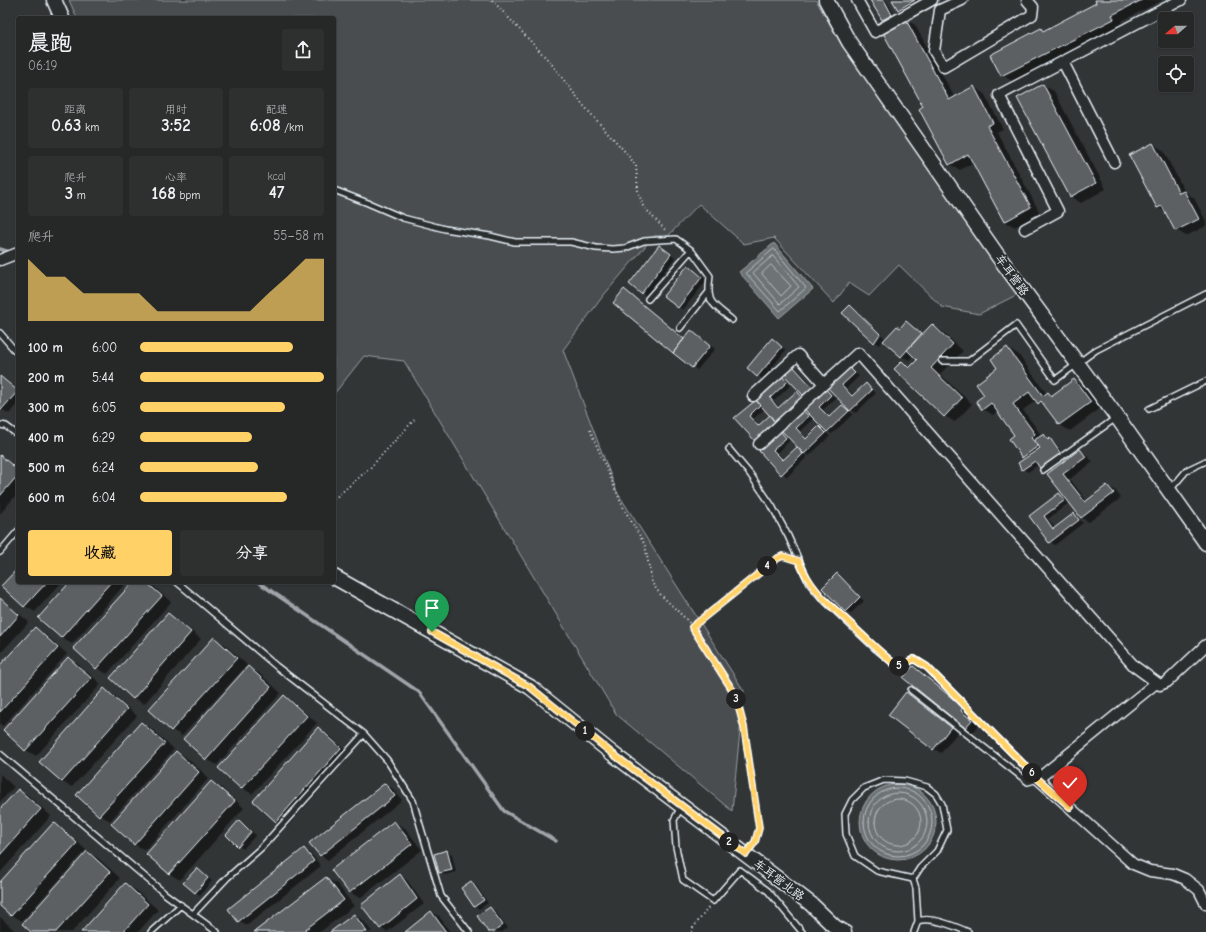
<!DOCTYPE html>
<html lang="zh">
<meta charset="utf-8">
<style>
body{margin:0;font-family:"Comic Neue","LXGW WenKai TC",sans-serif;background:#2e3030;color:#f1f3f6;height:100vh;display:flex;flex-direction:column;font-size:15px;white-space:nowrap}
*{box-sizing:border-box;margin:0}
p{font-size:13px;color:#a4a6a8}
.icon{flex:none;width:22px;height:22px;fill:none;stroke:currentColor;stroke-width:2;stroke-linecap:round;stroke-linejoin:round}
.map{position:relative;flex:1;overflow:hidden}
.sheet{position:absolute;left:16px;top:16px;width:320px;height:568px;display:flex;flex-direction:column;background:#262828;border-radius:4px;box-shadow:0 1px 3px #0004,0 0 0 1px #424445}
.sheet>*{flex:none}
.needle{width:26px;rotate:250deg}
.fabs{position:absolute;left:1158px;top:12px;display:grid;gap:8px}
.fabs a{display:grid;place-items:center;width:36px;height:36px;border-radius:4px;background:#262828;box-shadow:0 1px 3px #0004,0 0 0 1px #424445;font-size:20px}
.pin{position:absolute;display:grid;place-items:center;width:34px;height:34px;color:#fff;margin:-41px -17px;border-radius:50% 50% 50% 0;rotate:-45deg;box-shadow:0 0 4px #0007}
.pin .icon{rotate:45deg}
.km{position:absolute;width:20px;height:20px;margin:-10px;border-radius:50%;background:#222;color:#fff;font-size:11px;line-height:20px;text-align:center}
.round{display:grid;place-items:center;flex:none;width:42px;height:42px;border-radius:4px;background:#2e3030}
.summary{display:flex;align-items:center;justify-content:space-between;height:68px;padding:0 12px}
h1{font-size:22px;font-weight:700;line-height:30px}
.metrics{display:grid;grid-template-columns:repeat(3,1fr);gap:6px;height:68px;padding:4px 12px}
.metrics div{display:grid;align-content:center;border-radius:4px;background:#2e3030;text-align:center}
.metrics b{font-size:17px;font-weight:700}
.metrics small{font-size:11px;font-weight:400}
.metrics p{font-size:11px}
.chart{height:112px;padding:8px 12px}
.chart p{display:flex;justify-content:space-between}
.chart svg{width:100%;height:72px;margin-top:4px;fill:#ffd166;opacity:.7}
.button{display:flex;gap:8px;margin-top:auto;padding:8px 12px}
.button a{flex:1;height:46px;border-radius:4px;background:#ffd166;color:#111;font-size:16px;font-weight:700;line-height:46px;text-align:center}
.button a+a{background:#2e3030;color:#f1f3f6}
ul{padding:0 12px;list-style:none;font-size:13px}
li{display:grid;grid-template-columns:64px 48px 1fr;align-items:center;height:30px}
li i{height:10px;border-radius:5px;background:#ffd166}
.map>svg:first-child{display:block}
.green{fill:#494d4f;stroke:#989fa4}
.water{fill:#6e7376;stroke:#9fa5aa}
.shadow{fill:#0007;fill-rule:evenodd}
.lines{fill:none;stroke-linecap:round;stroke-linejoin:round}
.shore{stroke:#b7bfc4;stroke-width:1}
.stream{stroke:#9fa5aa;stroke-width:3.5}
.building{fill:#5c6063;stroke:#e8f1f8}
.lane-casing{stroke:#e8f1f8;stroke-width:8}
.street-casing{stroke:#e8f1f8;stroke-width:13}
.secondary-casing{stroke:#e8f1f8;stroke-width:17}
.path{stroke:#e8f1f8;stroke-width:2;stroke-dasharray:1 3;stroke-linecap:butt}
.lane{stroke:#2a2d2e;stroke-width:5}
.street{stroke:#2a2d2e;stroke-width:10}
.secondary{stroke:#2a2d2e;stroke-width:14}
.route-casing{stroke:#fff;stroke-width:8}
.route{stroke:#ffd166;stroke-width:5}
.labels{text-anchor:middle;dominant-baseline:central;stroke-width:3.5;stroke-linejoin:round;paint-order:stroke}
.street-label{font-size:12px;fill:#e8f1f8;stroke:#2a2d2e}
</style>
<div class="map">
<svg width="1206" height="932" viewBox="0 0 1206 932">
<rect width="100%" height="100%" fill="#323536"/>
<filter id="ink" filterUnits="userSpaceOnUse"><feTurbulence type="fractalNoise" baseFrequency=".025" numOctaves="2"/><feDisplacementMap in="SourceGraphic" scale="8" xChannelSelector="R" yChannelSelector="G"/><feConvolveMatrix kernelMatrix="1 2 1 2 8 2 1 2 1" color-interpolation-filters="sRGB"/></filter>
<g filter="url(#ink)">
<path class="green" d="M69,0H816L842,45L1018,294L979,314L942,307L899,265L869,296L849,283L834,303L774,238L744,244L699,204L668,236H654L603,296L563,350L617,492L744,691L732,811L616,714L404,361L364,356L334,394V18H77Z"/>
<path class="water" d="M774,243L813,289L779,318L739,272Z
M860 822a38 38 0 1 1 76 0a38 38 0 1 1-76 0Z"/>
<path class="shadow" d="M872,0H886L896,17L888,22L883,20Z
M893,0H918L920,3L903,12L898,10Z
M1096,0H1163L1122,21L1124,25L1012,81L1002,75L1041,29L1045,31L1098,4Z
M905,19L915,25L955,98L974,87L984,93L1003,129L997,132L1040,213L1015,227L1004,221L973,163L960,170L949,164L924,107Z
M1043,85L1054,91L1106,189L1081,203L1071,197Z
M1153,144L1163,150L1185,192L1194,198L1206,221V226L1186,236L1176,230L1167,213L1158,208L1131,155Z
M664,249L675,258L646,296L641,293Z
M693,269L707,280L683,310L678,307Z
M625,291L685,340L691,331L715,349L697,370L614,303Z
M850,306L885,338L879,345L874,342Z
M907,322L923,335L933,326L943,332L963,351L940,374L972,404L955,422L945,416L895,369L902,362L911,367L918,360L914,355L909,360L901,356L900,329Z
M772,340L786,350L763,379L758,376Z
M1007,348L1018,354L1047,394L1052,396L1074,380L1084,386L1101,408L1070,431L1060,425L1048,409L1037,400L1023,410L1042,436L1044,435L1055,443L1065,457L1045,470L1038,465L1028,472L1023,469L1026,459L1023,457L1016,435L998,411L993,415L983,409L985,395Z
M793,367L798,370L817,391L804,396Z
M849,368L859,376L847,388L854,396L866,384L876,393L856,413L851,410L829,387Z
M0,375L18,390V403L9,414L0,408Z
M782,377L791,385L774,401L780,408L797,392L807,400L761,444L735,418ZM765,409L771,415L759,426L753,419Z
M825,389L836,398L823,410L830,417L842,406L853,414L832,434L826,431L805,409Z
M802,411L813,419L800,431L807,439L819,427L830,436L809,456L803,452L807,457L787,477L760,451L780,432L789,438ZM791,439L799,447L785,460L778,453Z
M1080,451L1087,455L1093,462L1070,479L1087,501L1107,486L1115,490L1121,498L1089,522L1081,518L1070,502L1048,519L1055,528L1074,514L1083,523L1055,545L1050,542L1030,516L1059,494L1066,498L1048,475Z
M0,455L18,469V493L0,514Z
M18,569V582H62L35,612L25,606L3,586Z
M837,574L864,601L850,614L845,611Z
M71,582H127L72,644L61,638Z
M134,582H149L171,602L107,674L97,668L74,648Z
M0,598L29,622L0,654Z
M168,614L178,620L201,639L144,704L134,698L112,678Z
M35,628L45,634L67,654L3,726L0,724V667Z
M214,639L224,644L247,665L182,736L172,730L150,710Z
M68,658L78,664L101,684L36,756L26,750L4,730Z
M248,667L259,673L281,693L217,765L206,759Z
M913,667L970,712L968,716L979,725L973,732L965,727Z
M104,690L115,696L137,716L72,787L62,782Z
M284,697L294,703L317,723L252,794L242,788L220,768Z
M914,698L958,732L941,753L934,749Z
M142,723L152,729L174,749L110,821L100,815Z
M319,729L329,735L351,755L287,827L276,821Z
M176,752L187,758L209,778L145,850L134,844Z
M0,774L14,787L0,802Z
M212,782L222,788L244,808L180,880L170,874L147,854Z
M385,784L393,789L402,800L328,860L320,855Z
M18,790L29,796L51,816L0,873V810Z
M239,822L256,835L243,849L239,846Z
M394,822L405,828L422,850L360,898L349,892Z
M54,824L64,830L86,850L22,921L12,915L0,905V883Z
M304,849L311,854L321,866L247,925L239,921Z
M447,851L452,854L456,872L445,875L440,872Z
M87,852L98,858L120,878L72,932H32Z
M197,869L212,881L200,895L195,892Z
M400,875L407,880L424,904L387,932L380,928Z
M326,878L337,884L354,906L320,932H256Z
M471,882L476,885L488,903L479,909L474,906Z
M125,884L136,890L158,910L138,932H82Z
M490,908L495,911L508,928L502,932H489Z
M431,912L439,916L450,932H406Z
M354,915L364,921L372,932H332Z
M0,917L14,930L12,932H0Z"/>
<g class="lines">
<path class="shore" d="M774,249L806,288L780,311L746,273Z
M773,256L799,287L780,304L753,273Z
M771,265L791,286L781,296L762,274Z
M864 822a34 34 0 1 1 68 0a34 34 0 1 1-68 0Z
M869 822a29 29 0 1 1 58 0a29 29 0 1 1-58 0Z
M875 822a23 23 0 1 1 46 0a23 23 0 1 1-46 0Z"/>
<path class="stream" d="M0,249L13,253
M258,582L419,692L504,811L556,841"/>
</g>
<path class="building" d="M870,0H884L892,15L882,20Z
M892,0H915L898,10Z
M1095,0H1142L1112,15L1114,19L1001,76L990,55L1041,28L1043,31L1096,3Z
M905,18L949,100L974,86L993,123L987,126L1031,207L1004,222L968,154L949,165L919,109L923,106L882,31Z
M1043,84L1096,183L1070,197L1017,98Z
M1153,143L1179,193L1184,191L1199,219L1175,231L1162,206L1157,208L1129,155Z
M659,245L671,254L641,294L629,284Z
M688,265L702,277L678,308L663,296Z
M624,289L684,339L673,353L613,303Z
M850,305L880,334L874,343L842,313Z
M906,321L921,334L901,357L883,341L897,326L900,328Z
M932,324L953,344L931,368L962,398L944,417L894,369L902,361L909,368L917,360L907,350Z
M691,330L710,346L692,368L673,353Z
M772,338L782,347L757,377L747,368Z
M1007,347L1043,396L1048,392L1051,396L1074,379L1091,402L1059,425L1041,401L1038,404L1029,392L1013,404L1035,434L1031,438L1038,446L1022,458L1009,439L1014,435L991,403L982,410L976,401L984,395L976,384L997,368L991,359Z
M793,366L813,388L804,396L784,375Z
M849,367L855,373L842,385L852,396L866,383L872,390L850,411L827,387Z
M0,376L18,391L1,410L0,409Z
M782,376L787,382L770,398L778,408L797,391L802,397L775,422L756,400Z
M825,388L831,395L819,407L829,417L842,405L849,411L827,432L804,409Z
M756,400L760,405L749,416L758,426L770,415L775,422L756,442L734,418Z
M802,410L809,416L796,428L806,439L819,426L826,433L804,454L781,430Z
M780,431L786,438L773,450L783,460L797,447L803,454L781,475L759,451Z
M1044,434L1048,440L1050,438L1061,454L1040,468L1035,461L1022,470L1018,463L1040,448L1034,440Z
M1080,449L1086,457L1063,474L1085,502L1107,485L1114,493L1081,518L1047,474Z
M0,455L18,470V475L0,496Z
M1059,493L1065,500L1044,516L1053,529L1074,513L1079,520L1049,543L1029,516Z
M18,568V582H47L24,607L1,586Z
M837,573L860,597L845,612L822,588Z
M70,582H111L61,638L38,618Z
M133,582H146L162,596L96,669L73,648Z
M0,598L19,615L0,637Z
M168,613L191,632L133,699L110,678Z
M35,627L58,648L0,712V665Z
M214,637L237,658L171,731L148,710Z
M68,657L91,678L25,751L3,730Z
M248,666L271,687L206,760L183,739Z
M913,666L963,707L961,711L972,720L965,728L903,678Z
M104,688L127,709L62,782L39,762Z
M906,692L951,727L933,750L888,715Z
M284,695L307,716L241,789L218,768Z
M141,722L165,743L99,816L76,795Z
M318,727L341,748L276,822L253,801Z
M176,751L199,772L134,845L111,824Z
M211,781L235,801L169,874L146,854Z
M385,783L395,796L320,856L309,843Z
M18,789L41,809L0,855V809Z
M239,820L251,832L238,847L226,835Z
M394,821L412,844L349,893L331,870Z
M54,822L77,843L11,916L0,906V882Z
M304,848L314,861L238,922L228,909Z
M447,850L452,870L439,873L434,854Z
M87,851L110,872L56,932H31L22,924Z
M197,868L208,878L195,893L183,883Z
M400,874L417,899L380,929L361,905Z
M326,877L344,900L302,932H254Z
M471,881L484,900L474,907L461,888Z
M125,883L148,904L123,932H81Z
M490,907L503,925L494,932H488L477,916Z
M431,911L446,932H405Z
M354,914L367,932H330Z"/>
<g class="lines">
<g class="lane-casing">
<path id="lane" d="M334,190L368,203L403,218L445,229L490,236L515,242H571L596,248L613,249L625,248L644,241L676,239L691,250L710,276C706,304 712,303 732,320
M648,299L691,250
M680,328L708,293
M0,333L18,354
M942,361H969L1016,325L1055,380L1096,350L1206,294
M1149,409L1206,381
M0,425L6,426L18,435
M729,449L750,474L772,506L788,536L809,583L820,596L876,649L897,666L903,665L914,659L927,667L1038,779L1028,782L911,690
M1043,470L1116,418
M1170,490L1187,470L1206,461
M0,552L18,531
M177,582L276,666L364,734L387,760L413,801L441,896L469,932
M0,754L164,893L217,932
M681,807L674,820L676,847L683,880L713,901L740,870L768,891L802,932
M913,879L920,868L937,851L947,830L942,804L936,794L927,787L905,781L884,780L864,788L852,800L845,814L846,834L855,856L877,871L913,879L916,888L918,921
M193,914L227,878L261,848L364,734
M151,932L181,905
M914,932L918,921C930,916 957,927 968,932"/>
</g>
<g class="street-casing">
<path id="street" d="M857,0L875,32L932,0
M962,0L940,10L934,51L944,67L1032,15L1033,7L1027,0
M1063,62L1114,162
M1025,229L1058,211L999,95L1181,0
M0,260L18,253
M753,396L798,355L824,384L858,353L1134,666L1160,685L1167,682L1206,645
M759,444L824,384
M1156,683L1038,779L1133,864L1150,871L1173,874L1185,879L1199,890L1206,904"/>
</g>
<g class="secondary-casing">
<path id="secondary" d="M54,0L62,18
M826,0L849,42L998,256L1117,417L1206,543
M334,577L530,687L613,754L811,904L835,927L844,932"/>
</g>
<path class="path" d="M492,0L550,62L583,105L628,155L636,166L638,191L643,206L666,231
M590,430L623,507L645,545L652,583L660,594L688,621L735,694L744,727L757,805L759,828L753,845
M334,499L370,468L414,420
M692,627L778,558L783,556L788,558
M692,932L693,928L709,907"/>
<use href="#lane" class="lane"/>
<use href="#street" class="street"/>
<use href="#secondary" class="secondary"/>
</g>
</g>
<g class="lines" filter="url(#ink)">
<g class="route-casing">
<path id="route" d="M432,632L530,687L613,754L746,854L755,842L759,828L744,727L735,694L692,627L778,558L783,556L799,561C812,594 834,607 858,631C871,643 883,655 897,666L903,665L914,659L927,667L1038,779L1070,807"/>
</g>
<use href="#route" class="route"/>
</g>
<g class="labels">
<g class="street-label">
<text transform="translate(1012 275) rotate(54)">车耳营路</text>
<text transform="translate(779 880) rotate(37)">车耳营北路</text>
</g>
</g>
</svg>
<div class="fabs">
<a><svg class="needle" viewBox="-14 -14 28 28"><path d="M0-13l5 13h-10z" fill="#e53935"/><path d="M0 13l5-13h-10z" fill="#a4a6a8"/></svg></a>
<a><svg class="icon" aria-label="locate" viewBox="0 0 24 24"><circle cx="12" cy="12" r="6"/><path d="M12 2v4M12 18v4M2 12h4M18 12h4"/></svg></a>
</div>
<div class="pin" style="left:432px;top:632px;background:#1e9e55"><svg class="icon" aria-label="arrive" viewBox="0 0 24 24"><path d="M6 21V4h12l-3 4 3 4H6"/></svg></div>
<div class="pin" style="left:1070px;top:807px;background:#d93025"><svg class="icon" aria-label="check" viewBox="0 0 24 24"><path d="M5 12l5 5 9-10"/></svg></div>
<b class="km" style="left:585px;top:731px">1</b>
<b class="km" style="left:729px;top:842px">2</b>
<b class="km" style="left:736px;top:699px">3</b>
<b class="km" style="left:767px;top:566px">4</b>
<b class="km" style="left:899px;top:666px">5</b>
<b class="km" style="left:1032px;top:773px">6</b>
<section class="sheet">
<div class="summary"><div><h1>晨跑</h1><p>06:19</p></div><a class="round"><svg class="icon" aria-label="share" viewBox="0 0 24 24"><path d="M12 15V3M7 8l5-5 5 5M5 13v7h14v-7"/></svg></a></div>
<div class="metrics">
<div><p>距离</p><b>0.63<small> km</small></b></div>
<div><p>用时</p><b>3:52</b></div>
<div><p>配速</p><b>6:08<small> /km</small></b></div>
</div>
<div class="metrics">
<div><p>爬升</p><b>3<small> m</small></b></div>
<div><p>心率</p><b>168<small> bpm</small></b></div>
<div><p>kcal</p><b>47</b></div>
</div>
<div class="chart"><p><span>爬升</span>55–58 m</p>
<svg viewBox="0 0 160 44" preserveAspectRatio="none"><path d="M0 44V6L10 17L20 17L30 27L40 27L50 27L60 27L70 38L80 38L90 38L100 38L110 38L120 38L130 27L140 17L150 6L160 6V44z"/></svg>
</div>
<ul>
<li><b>100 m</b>6:00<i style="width:83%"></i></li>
<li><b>200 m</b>5:44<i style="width:100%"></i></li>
<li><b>300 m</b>6:05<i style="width:79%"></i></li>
<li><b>400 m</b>6:29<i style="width:61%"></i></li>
<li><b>500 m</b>6:24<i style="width:64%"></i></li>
<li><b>600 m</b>6:04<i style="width:80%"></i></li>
</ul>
<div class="button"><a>收藏</a><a>分享</a></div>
</section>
</div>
